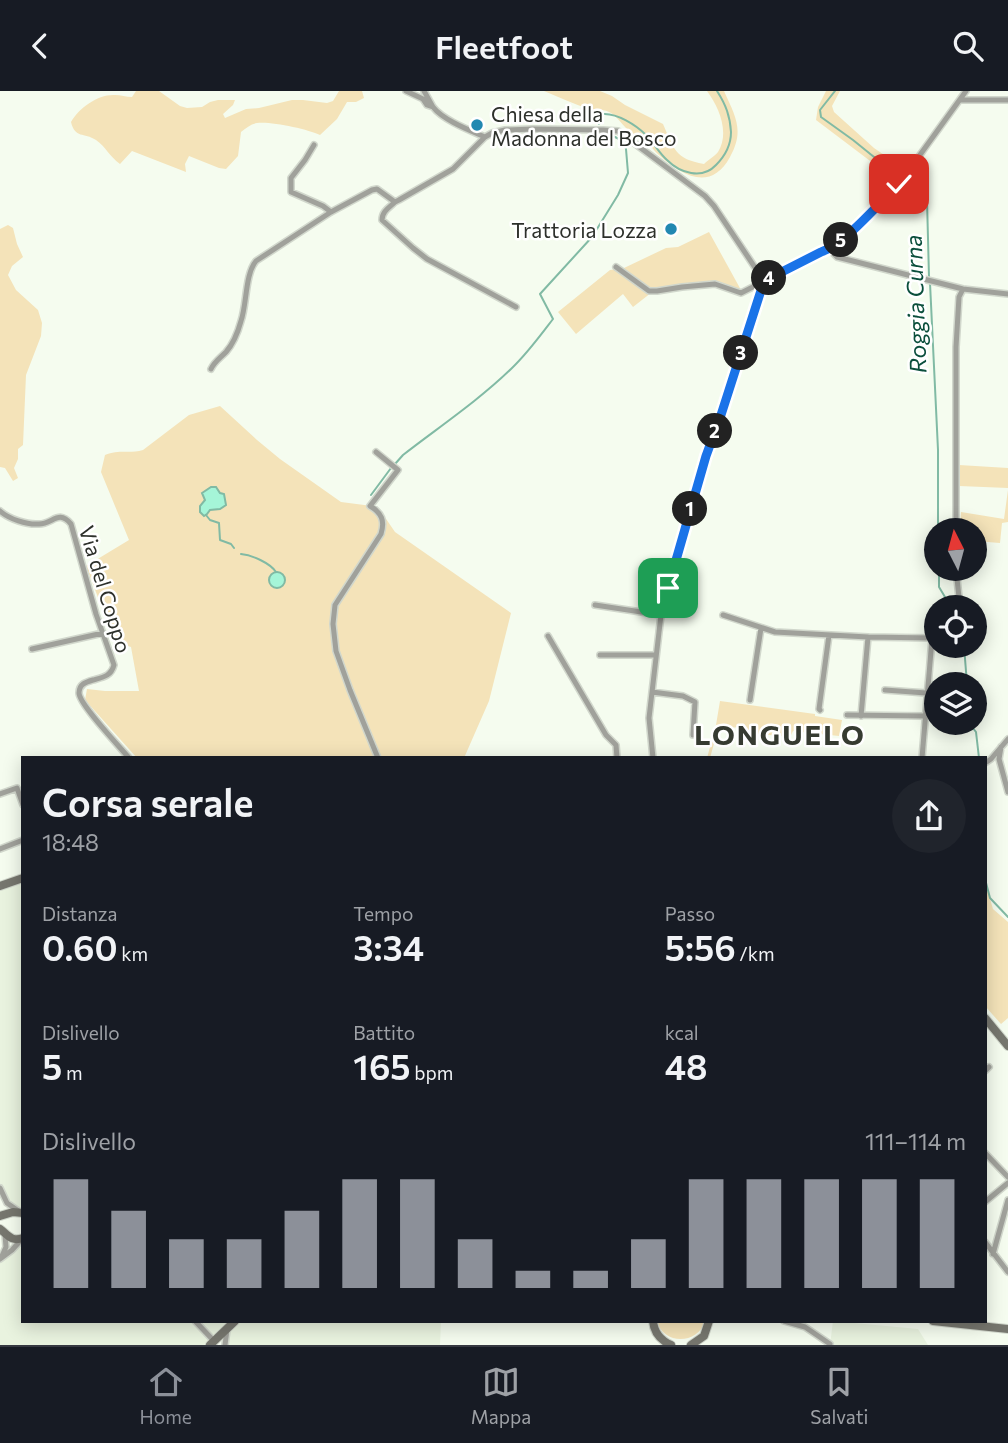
<!DOCTYPE html>
<html lang="it">
<meta charset="utf-8">
<style>
body{margin:0;font-family:Commissioner,sans-serif;background:#20242c;color:#f1f3f6;height:100vh;display:flex;flex-direction:column;font-size:26px;white-space:nowrap}
*{box-sizing:border-box;margin:0}
p{font-size:23px;color:#9ea1a6}
.icon{flex:none;width:38px;height:38px;fill:none;stroke:currentColor;stroke-width:2;stroke-linecap:round;stroke-linejoin:round}
.map{position:relative;flex:1;overflow:hidden}
.side{position:absolute;left:21px;top:665px;width:966px;height:567px;display:flex;flex-direction:column;background:#171b24;border-radius:0px;box-shadow:0 4px 18px #0003}
.side>*{flex:none}
.needle{width:46px;rotate:354deg}
.tools{position:absolute;left:924px;top:427px;display:grid;gap:14px}
.tools a{display:grid;place-items:center;width:63px;height:63px;border-radius:50%;background:#171b24;box-shadow:0 4px 18px #0003;font-size:35px}
.pin{position:absolute;display:grid;place-items:center;width:60px;height:60px;color:#fff;margin:-30px;border-radius:14px;box-shadow:0 4px 10px #0006}
.km{position:absolute;width:35px;height:35px;margin:-18px;border-radius:50%;background:#222;color:#fff;font-size:19px;line-height:35px;text-align:center}
.round{display:grid;place-items:center;flex:none;width:74px;height:74px;border-radius:37px;background:#20242c}
.headline{display:flex;align-items:center;justify-content:space-between;height:119px;padding:0 21px}
h1{font-size:38px;font-weight:600;line-height:52px}
.stats{display:grid;grid-template-columns:repeat(3,1fr);gap:10px;height:119px;padding:7px 21px}
.stats div{display:grid;align-content:center}
.stats b{font-size:35px;font-weight:600}
.stats small{font-size:19px;font-weight:400}
.stats p{font-size:19px}
.chart{height:196px;padding:14px 21px}
.chart p{display:flex;justify-content:space-between}
.chart svg{width:100%;height:126px;margin-top:7px;stroke:#8c9099;stroke-width:6}
header{display:flex;justify-content:space-between;align-items:center;height:91px;padding:0 21px;background:#171b24;font-size:32px;font-weight:600}
.tabs{display:flex;justify-content:space-around;align-items:center;height:98px;border-top:2px solid #363941;background:#171b24;font-size:19px;color:#9ea1a6}
.tabs a{display:grid;justify-items:center;gap:4px}
.tabs .current{color:#8c9099}
.map>svg:first-child{display:block}
.built{fill:#e9f3df}
.green{fill:#f4e3b9}
.water{fill:#a5f5d8;stroke:#81baa4;stroke-width:2}
.lines{fill:none;stroke-linecap:round;stroke-linejoin:round}
.stream{stroke:#81baa4;stroke-width:2}
.street-casing{stroke:#d1d7cc;stroke-width:8}
.secondary-casing{stroke:#d1d7cc;stroke-width:10}
.street{stroke:#a0a19b;stroke-width:5}
.secondary{stroke:#76766e;stroke-width:8}
.route-casing{stroke:#fff;stroke-width:14}
.route{stroke:#1a73e8;stroke-width:9}
.poi-dot{fill:#2188b1;stroke:#fff;stroke-width:2.5}
.labels{text-anchor:middle;dominant-baseline:central;stroke-width:5;stroke-linejoin:round;paint-order:stroke}
.poi-label{font-size:21px;fill:#2d302b;stroke:#fff;text-anchor:start}
.street-label{font-size:21px;fill:#2d302b;stroke:#fff}
.water-label{font-size:23px;font-style:italic;fill:#0b4f3c;stroke:#fff}
.district-label{font-size:28px;font-weight:bold;letter-spacing:2px;fill:#363b31;stroke:#fff}
</style>
<header><svg class="icon" aria-label="back" viewBox="0 0 24 24"><path d="M15 5l-7 7 7 7"/></svg>Fleetfoot<svg class="icon" aria-label="search" viewBox="0 0 24 24"><circle cx="10" cy="10" r="6"/><path d="M15 15l6 6"/></svg></header>
<div class="map">
<svg width="1008" height="1254" viewBox="0 0 1008 1254">
<rect width="100%" height="100%" fill="#f5fcef"/>
<path class="built" d="M23,788V1118L21,1119L9,1110L0,1092V796Z
M23,1150V1230H232L206,1254H0V1169Z
M238,1230H441L440,1254H229V1237Z
M833,1230L918,1238L928,1254H830Z"/>
<path class="green" d="M136,0H159L180,15L187,17L202,16L210,11L218,9H235L233,14L223,23L225,27L246,18L259,17L292,9H303L327,12L333,10L339,0H362L364,7L356,11H347L337,28L320,44C308,38 270,30 257,32C251,33 246,37 241,41L238,65L226,78L219,77L189,65L185,73L186,81L132,60L120,73C109,65 106,56 96,49C84,41 75,48 71,31C79,17 98,3 115,4C121,4 126,6 132,6Z
M544,0H600L612,5L625,14L663,33C674,58 675,68 704,73C708,69 715,65 718,61C730,42 719,16 707,0H724C735,25 745,39 730,66C711,101 682,85 659,64C655,61 652,56 648,52C641,47 633,43 626,37C621,32 616,25 611,22C605,18 596,19 589,18C574,13 559,6 544,0Z
M826,0H840L832,15L834,21L874,57L890,68L902,80L894,88L816,29L818,16Z
M8,134L13,137L17,153L23,166L12,175L8,184L16,199L38,219L42,232L41,245L26,284L23,354L18,358V368L14,377L18,387L13,390L5,377L0,376V138Z
M709,141L741,199L718,191L684,193L656,198L633,216L623,203L576,243L558,221L610,179L624,177L666,157L678,156Z
M220,315L257,349L280,368L341,411L372,415L382,422L395,441L511,522L489,610L464,667H137L85,609L87,598L105,600H139L131,556L115,551L86,475L129,449L101,381L105,364C119,358 130,363 143,359L189,324Z
M959,374L1008,377V397L959,395Z
M1008,399V431L1002,432L1000,452L975,450V439H960L961,421L1004,428Z
M720,610L815,623V625L842,629L839,645L793,640L790,646L741,641L740,636L718,638L710,667H707L716,634Z
M985,791L993,818L1008,831V927L1001,933L985,915Z
M657,1230H705C698,1254 663,1254 657,1230Z"/>
<path class="water" d="M211,396H216L220,402L224,403L226,414L220,418L210,419L207,423L204,425L200,421V415L205,409L202,402Z
M269 489a8 8 0 1 1 16 0a8 8 0 1 1-16 0Z"/>
<g class="lines">
<path class="stream" d="M835,0L820,19L821,26L853,49L900,87
M599,33L603,23C617,22 636,34 646,44C654,52 659,62 667,69C680,82 702,89 716,74C725,65 731,54 731,41C730,25 726,14 717,0
M904,91L927,109L929,186
M930,192L938,359V439
M395,373L403,364C439,336 478,310 511,278C527,263 540,245 553,228L540,203L592,146L618,104L628,82L626,58L623,50L611,44
M371,404L391,377
M206,424L210,429L219,432L220,449L231,453L234,457
M241,463C252,464 270,472 276,481
M939,478V496L951,516
M964,555L967,593
M969,632L976,641L979,667
M985,788L990,807L1008,826"/>
<g class="street-casing">
<path id="street" d="M406,0L423,8L427,14L433,16
M424,0C427,5 430,11 433,16C443,29 469,39 485,46
M960,9H1008
M314,54L305,69L291,87V101L323,115L331,121
M395,111C390,116 382,120 382,129L413,157L427,168L516,216
M830,159L837,166L963,198L1008,203
M616,176L649,200H657L682,196L715,193L741,202L821,161L830,159L853,138L899,93L966,0
M211,278C214,271 220,267 226,261C233,253 238,241 241,230C247,213 245,183 256,170L331,121L372,99L377,98L395,111L399,109L453,78L485,46L492,42L505,39L533,38L603,39L618,40L705,105L714,115L764,190
M376,361L398,379L370,415C382,422 385,430 381,443L335,514L333,533L336,560L350,599L378,667
M0,420C9,428 27,434 39,433C53,433 58,418 71,433L96,523L114,574C111,585 104,586 93,589C86,591 79,593 79,602C79,613 120,656 129,667
M956,439V256L959,206L963,198
M956,478L960,516
M595,514L661,524
M723,524L775,541L868,546L932,547
M548,545L606,644L616,654L617,667
M32,558L103,542
M600,564H655
M885,599L926,602
M652,601L683,605L695,611L693,644
M750,609L761,537
M820,619L819,618L829,544
M847,624L924,625
M861,625L868,546
M1001,656L999,668L1008,701
M653,667L649,627L661,524L706,365L721,324L764,190
M922,667L933,536L936,528
M985,672L991,668L1008,648
M0,703L17,697L23,714
M0,758L23,749
M985,980L989,976
M985,1062L1008,1086
M0,1097L7,1112L20,1121
M985,1111L1008,1092
M985,1151L1008,1181
M993,1163L1008,1109
M2,1165L6,1156L5,1144
M0,1168L12,1159L21,1149
M195,1230L214,1250
M784,1230L805,1236L830,1253
M225,1254L227,1239"/>
</g>
<g class="secondary-casing">
<path id="secondary" d="M0,795L23,787
M985,927L1008,955
M0,1125L13,1121L23,1122
M0,1138C8,1144 11,1151 23,1147
M653,1230C654,1242 660,1249 671,1254
M933,1230L1008,1238
M210,1254L235,1230
M691,1254L704,1245L709,1230"/>
</g>
<use href="#street" class="street"/>
<use href="#secondary" class="secondary"/>
</g>
<g class="lines">
<g class="route-casing">
<path id="route" d="M668,497L706,365L721,324L764,190L821,161C844,154 880,111 899,93"/>
</g>
<use href="#route" class="route"/>
</g>
<g class="poi-dot">
<circle cx="477" cy="34" r="7"/>
<circle cx="671" cy="138" r="7"/>
</g>
<g class="labels">
<g class="poi-label">
<text x="491" y="22">Chiesa della<tspan x="491" dy="24">Madonna del Bosco</tspan></text>
<text x="657" y="138" text-anchor="end">Trattoria Lozza</text>
</g>
<g class="street-label">
<text transform="translate(106 498) rotate(73)">Via del Coppo</text>
</g>
<g class="water-label">
<text transform="translate(915 213) rotate(-92)">Roggia Curna</text>
</g>
<g class="district-label">
<text x="780" y="643">LONGUELO</text>
</g>
</g>
</svg>
<div class="tools">
<a><svg class="needle" viewBox="-14 -14 28 28"><path d="M0-13l5 13h-10z" fill="#e53935"/><path d="M0 13l5-13h-10z" fill="#9ea1a6"/></svg></a>
<a><svg class="icon" aria-label="locate" viewBox="0 0 24 24"><circle cx="12" cy="12" r="6"/><path d="M12 2v4M12 18v4M2 12h4M18 12h4"/></svg></a>
<a><svg class="icon" aria-label="layers" viewBox="0 0 24 24"><path d="M12 4l9 5-9 5-9-5zM3 14l9 5 9-5"/></svg></a>
</div>
<div class="pin" style="left:668px;top:497px;background:#1e9e55"><svg class="icon" aria-label="arrive" viewBox="0 0 24 24"><path d="M6 21V4h12l-3 4 3 4H6"/></svg></div>
<div class="pin" style="left:899px;top:93px;background:#d93025"><svg class="icon" aria-label="check" viewBox="0 0 24 24"><path d="M5 12l5 5 9-10"/></svg></div>
<b class="km" style="left:690px;top:418px">1</b>
<b class="km" style="left:715px;top:340px">2</b>
<b class="km" style="left:741px;top:262px">3</b>
<b class="km" style="left:769px;top:187px">4</b>
<b class="km" style="left:841px;top:149px">5</b>
<section class="side">
<div class="headline"><div><h1>Corsa serale</h1><p>18:48</p></div><a class="round"><svg class="icon" aria-label="share" viewBox="0 0 24 24"><path d="M12 15V3M7 8l5-5 5 5M5 13v7h14v-7"/></svg></a></div>
<div class="stats">
<div><p>Distanza</p><b>0.60<small> km</small></b></div>
<div><p>Tempo</p><b>3:34</b></div>
<div><p>Passo</p><b>5:56<small> /km</small></b></div>
</div>
<div class="stats">
<div><p>Dislivello</p><b>5<small> m</small></b></div>
<div><p>Battito</p><b>165<small> bpm</small></b></div>
<div><p>kcal</p><b>48</b></div>
</div>
<div class="chart"><p><span>Dislivello</span>111–114 m</p>
<svg viewBox="0 0 160 44" preserveAspectRatio="none"><path d="M5 44V6M15 44V17M25 44V27M35 44V27M45 44V17M55 44V6M65 44V6M75 44V27M85 44V38M95 44V38M105 44V27M115 44V6M125 44V6M135 44V6M145 44V6M155 44V6"/></svg>
</div>
</section>
</div>
<nav class="tabs">
<a class="current"><svg class="icon" aria-label="home" viewBox="0 0 24 24"><path d="M3 11l9-7 9 7M6 9v11h12V9"/></svg>Home</a>
<a><svg class="icon" aria-label="map" viewBox="0 0 24 24"><path d="M3 6l6-2 6 2 6-2v14l-6 2-6-2-6 2zM9 4v14M15 6v14"/></svg>Mappa</a>
<a><svg class="icon" aria-label="saved" viewBox="0 0 24 24"><path d="M7 4h10v16l-5-4-5 4z"/></svg>Salvati</a>
</nav>
